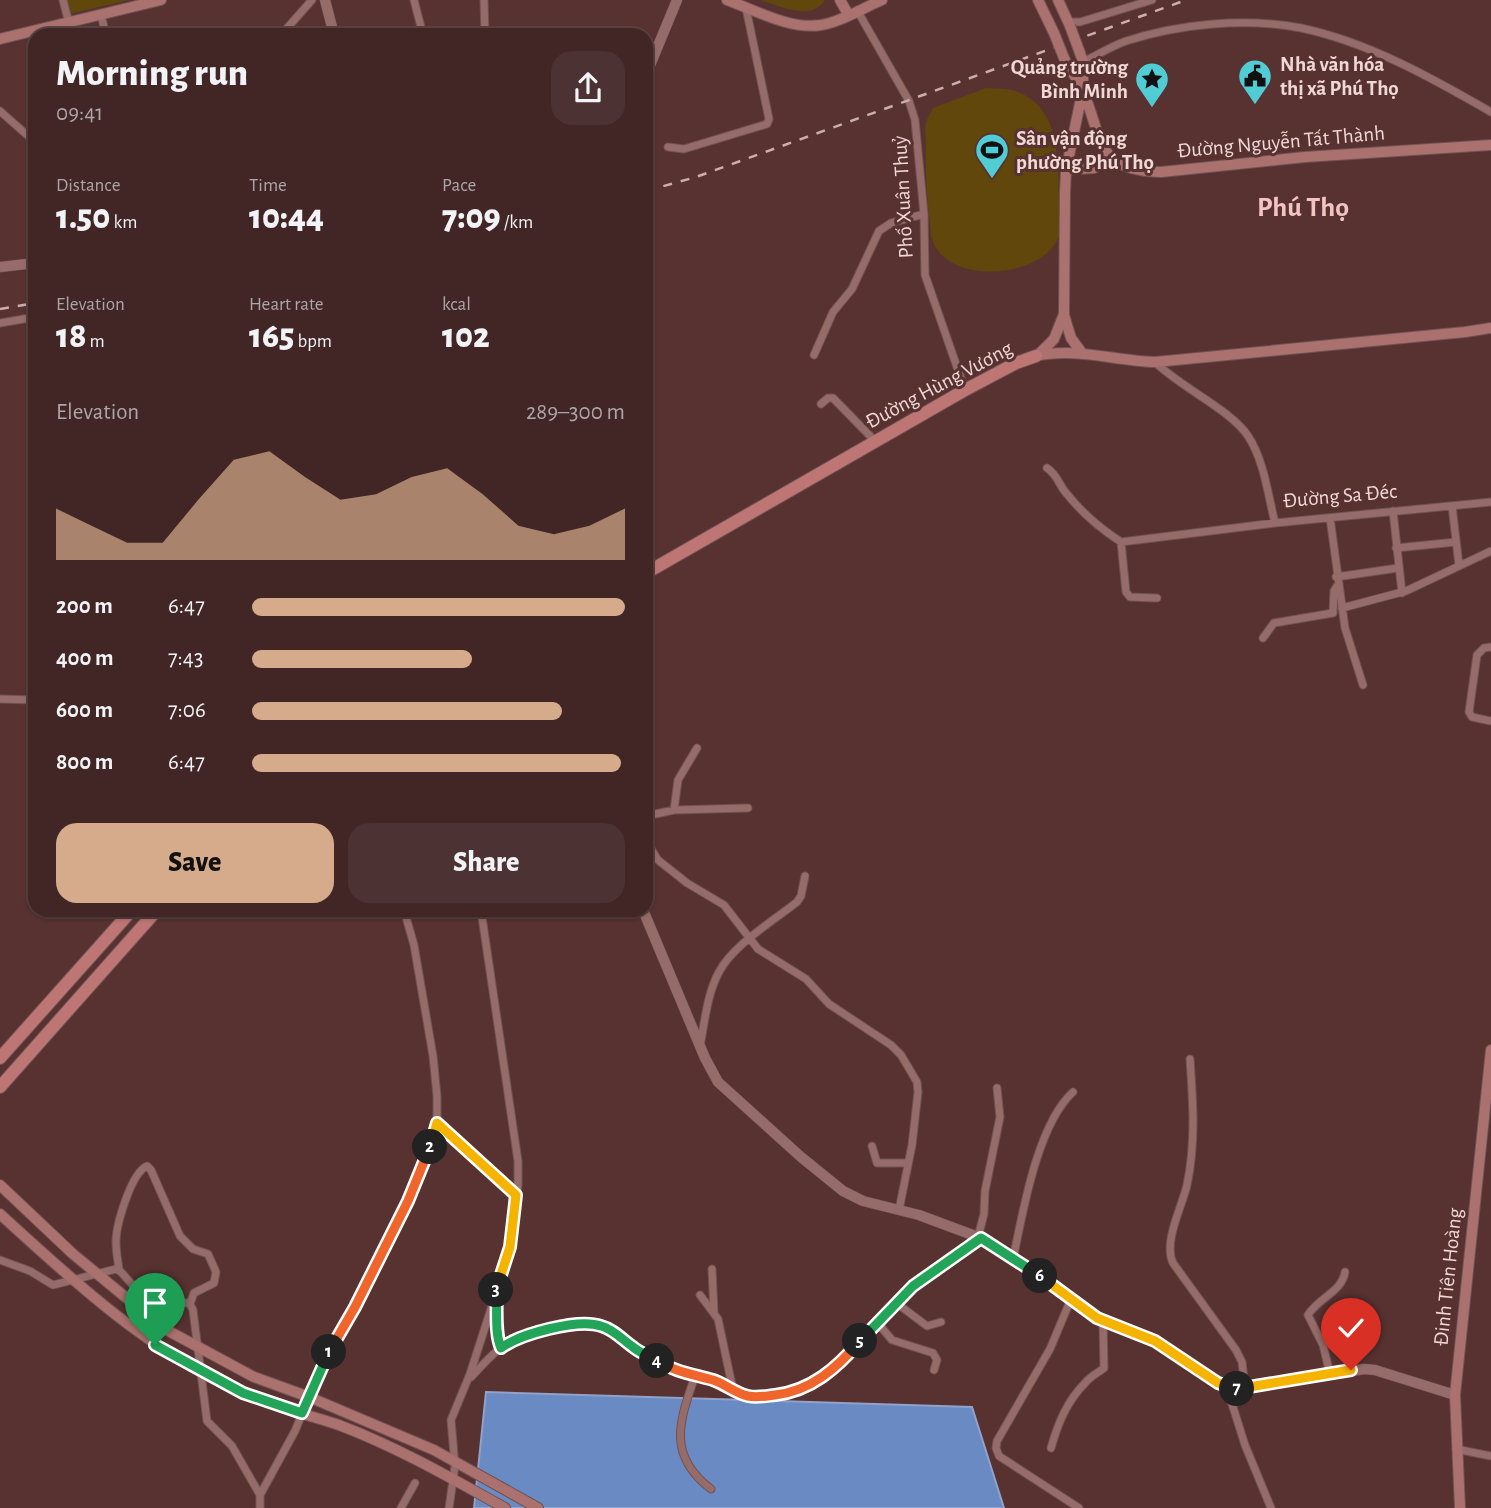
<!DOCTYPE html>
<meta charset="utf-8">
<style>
body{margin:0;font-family:"Alegreya Sans",sans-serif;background:#4c3232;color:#f1f3f6;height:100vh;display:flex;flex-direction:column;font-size:26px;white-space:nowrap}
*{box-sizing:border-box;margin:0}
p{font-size:23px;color:#aea5a7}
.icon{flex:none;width:38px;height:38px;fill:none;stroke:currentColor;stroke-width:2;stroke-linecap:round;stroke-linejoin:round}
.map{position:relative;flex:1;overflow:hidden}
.details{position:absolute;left:28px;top:28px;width:625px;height:889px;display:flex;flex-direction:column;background:#412625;border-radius:21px;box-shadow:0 2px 5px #0004,0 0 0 2px #5a4342}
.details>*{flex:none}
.pin{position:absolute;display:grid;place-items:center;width:60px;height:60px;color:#fff;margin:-72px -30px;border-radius:50% 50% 50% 0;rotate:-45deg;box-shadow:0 0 7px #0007}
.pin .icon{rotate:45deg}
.km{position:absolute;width:35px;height:35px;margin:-18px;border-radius:50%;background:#222;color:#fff;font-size:19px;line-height:35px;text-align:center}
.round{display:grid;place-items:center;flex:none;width:74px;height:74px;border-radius:21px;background:#4c3232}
.summary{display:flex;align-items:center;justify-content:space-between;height:119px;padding:0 28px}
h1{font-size:38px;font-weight:800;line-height:52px}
.stats{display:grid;grid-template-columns:repeat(3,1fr);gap:10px;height:119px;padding:7px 28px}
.stats div{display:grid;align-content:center}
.stats b{font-size:35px;font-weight:800}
.stats small{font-size:19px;font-weight:400}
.stats p{font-size:19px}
.chart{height:196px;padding:14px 28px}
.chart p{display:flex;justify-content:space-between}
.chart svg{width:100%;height:126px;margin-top:7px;fill:#d6ab8b;opacity:.7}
.button{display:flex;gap:14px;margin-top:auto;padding:14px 28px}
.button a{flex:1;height:80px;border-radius:21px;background:#d6ab8b;color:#111;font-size:28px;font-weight:800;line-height:80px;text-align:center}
.button a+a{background:#4c3232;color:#f1f3f6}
ul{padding:0 28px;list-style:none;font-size:23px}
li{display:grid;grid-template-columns:112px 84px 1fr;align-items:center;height:52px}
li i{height:18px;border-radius:9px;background:#d6ab8b}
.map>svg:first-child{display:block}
.green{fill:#62470c}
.water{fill:#6a8ac4;stroke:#92a1c9;stroke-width:2}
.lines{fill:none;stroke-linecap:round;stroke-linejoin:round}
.minor-casing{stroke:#715252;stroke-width:9}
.tertiary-casing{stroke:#715252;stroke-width:11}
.secondary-casing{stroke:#715252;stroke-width:12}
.primary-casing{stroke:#715252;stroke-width:14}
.minor{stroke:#966c6a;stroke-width:7}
.tertiary{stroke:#966c6a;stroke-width:10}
.secondary{stroke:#aa716f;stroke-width:10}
.primary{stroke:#be7674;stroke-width:12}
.rail{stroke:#cbafae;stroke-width:2.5;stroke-dasharray:9 9;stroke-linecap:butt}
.secondary-bridge-casing{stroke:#715252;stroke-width:12;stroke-linecap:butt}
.secondary-bridge{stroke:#aa716f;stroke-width:10}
.split-1-casing{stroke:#fff;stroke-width:14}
.split-2-casing{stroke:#fff;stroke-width:14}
.split-3-casing{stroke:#fff;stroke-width:14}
.split-4-casing{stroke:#fff;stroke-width:14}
.split-5-casing{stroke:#fff;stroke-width:14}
.split-6-casing{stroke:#fff;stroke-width:14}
.split-7-casing{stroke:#fff;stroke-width:14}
.split-8-casing{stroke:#fff;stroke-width:14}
.split-1{stroke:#22a559;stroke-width:9}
.split-2{stroke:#f0652b;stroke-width:9}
.split-3{stroke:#f5b400;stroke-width:9}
.split-4{stroke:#22a559;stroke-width:9}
.split-5{stroke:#f0652b;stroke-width:9}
.split-6{stroke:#22a559;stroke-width:9}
.split-7{stroke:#f5b400;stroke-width:9}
.split-8{stroke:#f5b400;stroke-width:9}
.labels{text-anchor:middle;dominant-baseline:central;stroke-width:6;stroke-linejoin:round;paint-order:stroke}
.poi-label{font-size:21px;font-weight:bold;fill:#f0d8d6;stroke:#573231;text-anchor:start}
.street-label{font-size:21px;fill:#f0d8d6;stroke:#573231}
.district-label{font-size:28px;font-weight:bold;fill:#f3c4c2;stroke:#573231}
</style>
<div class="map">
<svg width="1491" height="1508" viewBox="0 0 1491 1508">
<rect width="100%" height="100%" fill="#573231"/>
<path class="green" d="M66,0H128L69,14Z
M760,0H825C811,22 780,6 760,0Z
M986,88C994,89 1004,88 1012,90C1059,104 1057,152 1059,192C1060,210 1064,229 1055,244C1032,279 946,284 932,239C930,235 931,228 930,224C927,197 925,171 926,144C926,137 924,129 926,123C927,118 931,113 933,108Z"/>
<path class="water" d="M486,1392L972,1407L1004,1508H474Z"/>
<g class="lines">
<g class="minor-casing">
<path id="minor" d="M63,0L69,23
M414,0L423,35
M484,0L485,35
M857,10L909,101L915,120L924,214L925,275L965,390
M101,15L106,35
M1068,22H1080L1152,0
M281,35L312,0
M1083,62C1097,55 1112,46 1126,41C1180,24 1245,17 1301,28C1368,42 1432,78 1491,112
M0,111L35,142
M668,147L684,149L767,124L769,119L746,8
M0,323L35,317
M814,355L833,312L852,289L879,231L891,223L924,214
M1155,362C1180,387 1231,410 1248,436C1264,460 1268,495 1275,523
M821,404L828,398H833L875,441
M1047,468C1058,475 1059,486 1067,494C1082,513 1101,529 1121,542L1275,523L1491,502
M1452,506L1459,565
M1393,511L1402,593
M1330,518L1345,628L1363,685
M1121,542L1126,592L1130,597L1157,598
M1396,548L1456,542
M1336,577L1398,568
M1342,608L1406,591L1491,551
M1263,638L1274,623L1333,613L1334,591L1337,586
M1491,647L1484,648L1477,655L1469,712L1472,717L1491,721
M0,699L35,700
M674,810L678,780L697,748
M646,816L674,810L748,808
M646,833L650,847L658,860L687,883L724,905L758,949L806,979L829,1004L891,1045L901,1055L917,1082L918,1092L912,1145L899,1210
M700,1046C705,1021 707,994 719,972C733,945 773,921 797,902L801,896L805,876
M1190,1059C1193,1102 1196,1142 1187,1185C1182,1207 1163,1242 1173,1263L1236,1350L1242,1362L1245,1388
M437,1123L516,1195
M872,1146L877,1163H908
M978,1237L984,1214L985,1191L1000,1117L997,1088
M1013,1259C1023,1212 1037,1125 1073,1092
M0,1260L30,1271L53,1285L116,1269L121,1272L137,1290L190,1304
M712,1269L714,1312
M119,1270C118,1261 116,1252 116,1242C116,1225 131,1173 147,1166L151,1170L180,1236L193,1249L208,1254L216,1272L214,1283L194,1293L190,1304L193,1310L207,1421L232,1446L260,1495
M497,1295V1336L501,1348
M700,1295L718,1319L733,1390
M1071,1299L1050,1349L997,1441L996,1448L999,1456L1079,1508
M895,1302L927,1326L941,1322
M876,1321L892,1340L933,1353L937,1360L934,1370
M1330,1374L1323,1345L1308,1315C1318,1298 1342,1292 1345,1272
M695,1376C680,1420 666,1455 711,1489
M471,1377C482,1366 492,1353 506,1344C524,1333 589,1317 608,1329C631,1342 650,1361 675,1371C689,1376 704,1377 717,1382C749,1395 757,1401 793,1392C836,1382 877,1316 911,1288C933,1270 958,1255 981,1239
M1227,1388L1245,1445L1271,1508
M1051,1448C1058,1423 1067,1401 1086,1382C1091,1376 1098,1373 1104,1368L1103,1321
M1456,1449L1491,1456
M260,1508V1495L295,1431L323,1363L355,1306L408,1201L428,1156L437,1123V1096L433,1056L414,945L404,910
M401,1508L415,1483
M449,1508L455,1466L451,1420L470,1374L508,1256L518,1185V1161L481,910"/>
</g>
<g class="tertiary-casing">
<path id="tertiary" d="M325,0L334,35
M646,75L677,0
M0,267L35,263
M643,910L705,1058L718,1082L801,1157L843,1191L863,1201L919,1215L978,1237L1034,1272L1097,1318L1155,1341L1224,1387L1245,1388L1364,1369L1375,1370L1455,1395"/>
</g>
<g class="secondary-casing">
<path id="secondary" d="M727,0C755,10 790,30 821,25C841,22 863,8 882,0
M840,0L848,14
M1038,0L1054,33
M1058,0L1070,26
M0,39L161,0
M1064,58C1069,70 1079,80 1083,91C1104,142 1095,170 1161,172L1305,157L1491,145
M1066,170L1094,168L1111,159
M1064,315L1071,338L1082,353
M1039,354L1054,339L1064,314L1065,192L1066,170L1083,89V62L1080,53
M1036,356C1076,347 1115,361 1155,362L1465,332L1491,328
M0,1185L73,1254L163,1328L254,1377L309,1397L434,1450L538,1508
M0,1214C74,1282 150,1352 243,1393C273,1407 307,1414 339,1425C397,1447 451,1478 505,1508
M1460,1508L1455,1395L1491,1050"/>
</g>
<g class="primary-casing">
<path id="primary" d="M646,573L965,390L1016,363L1036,356
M0,1058L132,910
M0,1087L157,910"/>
</g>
<use href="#minor" class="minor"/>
<use href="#tertiary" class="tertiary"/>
<use href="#secondary" class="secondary"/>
<use href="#primary" class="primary"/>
<path class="rail" d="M646,191L696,177L1186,0
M0,309L35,303"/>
<g class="secondary-bridge-casing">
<path id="secondary-bridge" d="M1070,26L1080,53
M1054,33L1064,58"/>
</g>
<use href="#secondary-bridge" class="secondary-bridge"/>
</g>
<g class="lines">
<g class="split-1-casing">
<path id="split-1" d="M155,1345L243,1393L302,1413L329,1352"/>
</g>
<g class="split-2-casing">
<path id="split-2" d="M329,1352L355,1307L408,1201L430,1147"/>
</g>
<g class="split-3-casing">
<path id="split-3" d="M430,1147L437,1123L516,1195L510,1247L496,1290"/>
</g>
<g class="split-4-casing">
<path id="split-4" d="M496,1290C498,1307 494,1332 501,1348C520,1334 578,1318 601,1326C613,1329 623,1340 633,1347C640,1353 649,1356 657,1361"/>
</g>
<g class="split-5-casing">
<path id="split-5" d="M657,1361C676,1372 692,1374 713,1380C725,1384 735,1393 748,1396C757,1398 766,1396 775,1395C811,1391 837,1368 860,1341"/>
</g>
<g class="split-6-casing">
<path id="split-6" d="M860,1341L913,1286L981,1238L1040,1276"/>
</g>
<g class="split-7-casing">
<path id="split-7" d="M1040,1276L1097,1318L1155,1341L1218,1383L1237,1389"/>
</g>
<g class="split-8-casing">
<path id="split-8" d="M1237,1389L1351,1370"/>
</g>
<use href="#split-1" class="split-1"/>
<use href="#split-2" class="split-2"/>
<use href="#split-3" class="split-3"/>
<use href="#split-4" class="split-4"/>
<use href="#split-5" class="split-5"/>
<use href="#split-6" class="split-6"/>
<use href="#split-7" class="split-7"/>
<use href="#split-8" class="split-8"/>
</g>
<defs>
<g id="civic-pin" transform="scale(1.75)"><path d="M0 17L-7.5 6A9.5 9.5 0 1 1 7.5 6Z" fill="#51ccd4" stroke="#573231"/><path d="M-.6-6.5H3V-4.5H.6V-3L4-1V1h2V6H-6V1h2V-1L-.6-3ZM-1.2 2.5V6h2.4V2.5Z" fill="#111"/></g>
<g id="sight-pin" transform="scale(1.75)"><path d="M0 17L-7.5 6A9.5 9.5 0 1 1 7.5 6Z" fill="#51ccd4" stroke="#573231"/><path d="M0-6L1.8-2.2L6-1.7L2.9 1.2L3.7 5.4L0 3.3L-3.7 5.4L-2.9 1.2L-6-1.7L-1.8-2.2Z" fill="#111"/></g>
<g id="stadium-pin" transform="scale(1.75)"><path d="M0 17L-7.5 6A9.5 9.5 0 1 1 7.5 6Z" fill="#51ccd4" stroke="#573231"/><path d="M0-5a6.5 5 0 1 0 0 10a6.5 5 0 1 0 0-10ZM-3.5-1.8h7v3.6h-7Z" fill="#111"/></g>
</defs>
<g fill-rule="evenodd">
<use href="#civic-pin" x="1255" y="76"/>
<use href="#sight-pin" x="1152" y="79"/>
<use href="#stadium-pin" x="992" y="150"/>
</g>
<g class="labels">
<g class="poi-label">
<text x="1280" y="64">Nhà văn hóa<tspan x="1280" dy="24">thị xã Phú Thọ</tspan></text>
<text x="1128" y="67" text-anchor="end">Quảng trường<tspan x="1128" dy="24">Bình Minh</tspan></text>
<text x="1016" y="138">Sân vận động<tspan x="1016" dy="24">phường Phú Thọ</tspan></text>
</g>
<g class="street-label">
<text transform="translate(1281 142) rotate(-5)">Đường Nguyễn Tất Thành</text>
<text transform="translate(903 197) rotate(-93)">Phố Xuân Thuỷ</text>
<text transform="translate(939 385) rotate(-28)">Đường Hùng Vương</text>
<text transform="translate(1340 496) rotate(-5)">Đường Sa Đéc</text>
<text transform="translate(1448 1277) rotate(-84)">Đinh Tiên Hoàng</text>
</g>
<g class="district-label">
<text x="1303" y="208">Phú Thọ</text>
</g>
</g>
</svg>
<div class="pin" style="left:155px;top:1345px;background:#1e9e55"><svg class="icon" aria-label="arrive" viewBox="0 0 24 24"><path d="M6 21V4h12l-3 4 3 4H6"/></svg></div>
<div class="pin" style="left:1351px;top:1370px;background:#d93025"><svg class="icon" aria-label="check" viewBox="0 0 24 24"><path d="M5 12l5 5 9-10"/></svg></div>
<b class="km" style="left:329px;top:1352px">1</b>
<b class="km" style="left:430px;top:1147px">2</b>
<b class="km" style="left:496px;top:1290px">3</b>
<b class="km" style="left:657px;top:1361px">4</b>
<b class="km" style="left:860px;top:1341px">5</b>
<b class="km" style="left:1040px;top:1276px">6</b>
<b class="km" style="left:1237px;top:1389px">7</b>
<section class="details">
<div class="summary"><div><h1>Morning run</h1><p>09:41</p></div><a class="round"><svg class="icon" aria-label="share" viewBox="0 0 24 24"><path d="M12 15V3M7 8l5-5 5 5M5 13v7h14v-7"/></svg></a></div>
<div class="stats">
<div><p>Distance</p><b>1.50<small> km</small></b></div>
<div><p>Time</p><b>10:44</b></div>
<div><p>Pace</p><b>7:09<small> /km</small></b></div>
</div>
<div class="stats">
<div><p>Elevation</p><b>18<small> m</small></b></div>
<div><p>Heart rate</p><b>165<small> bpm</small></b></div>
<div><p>kcal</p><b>102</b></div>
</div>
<div class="chart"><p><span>Elevation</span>289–300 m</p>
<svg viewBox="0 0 160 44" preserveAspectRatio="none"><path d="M0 44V26L10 32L20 38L30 38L40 23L50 9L60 6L70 15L80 23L90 21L100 15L110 12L120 21L130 32L140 35L150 32L160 26V44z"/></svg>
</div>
<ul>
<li><b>200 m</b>6:47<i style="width:100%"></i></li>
<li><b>400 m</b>7:43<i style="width:59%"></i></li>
<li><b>600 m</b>7:06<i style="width:83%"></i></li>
<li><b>800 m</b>6:47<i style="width:99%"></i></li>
</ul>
<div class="button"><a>Save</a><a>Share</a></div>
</section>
</div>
